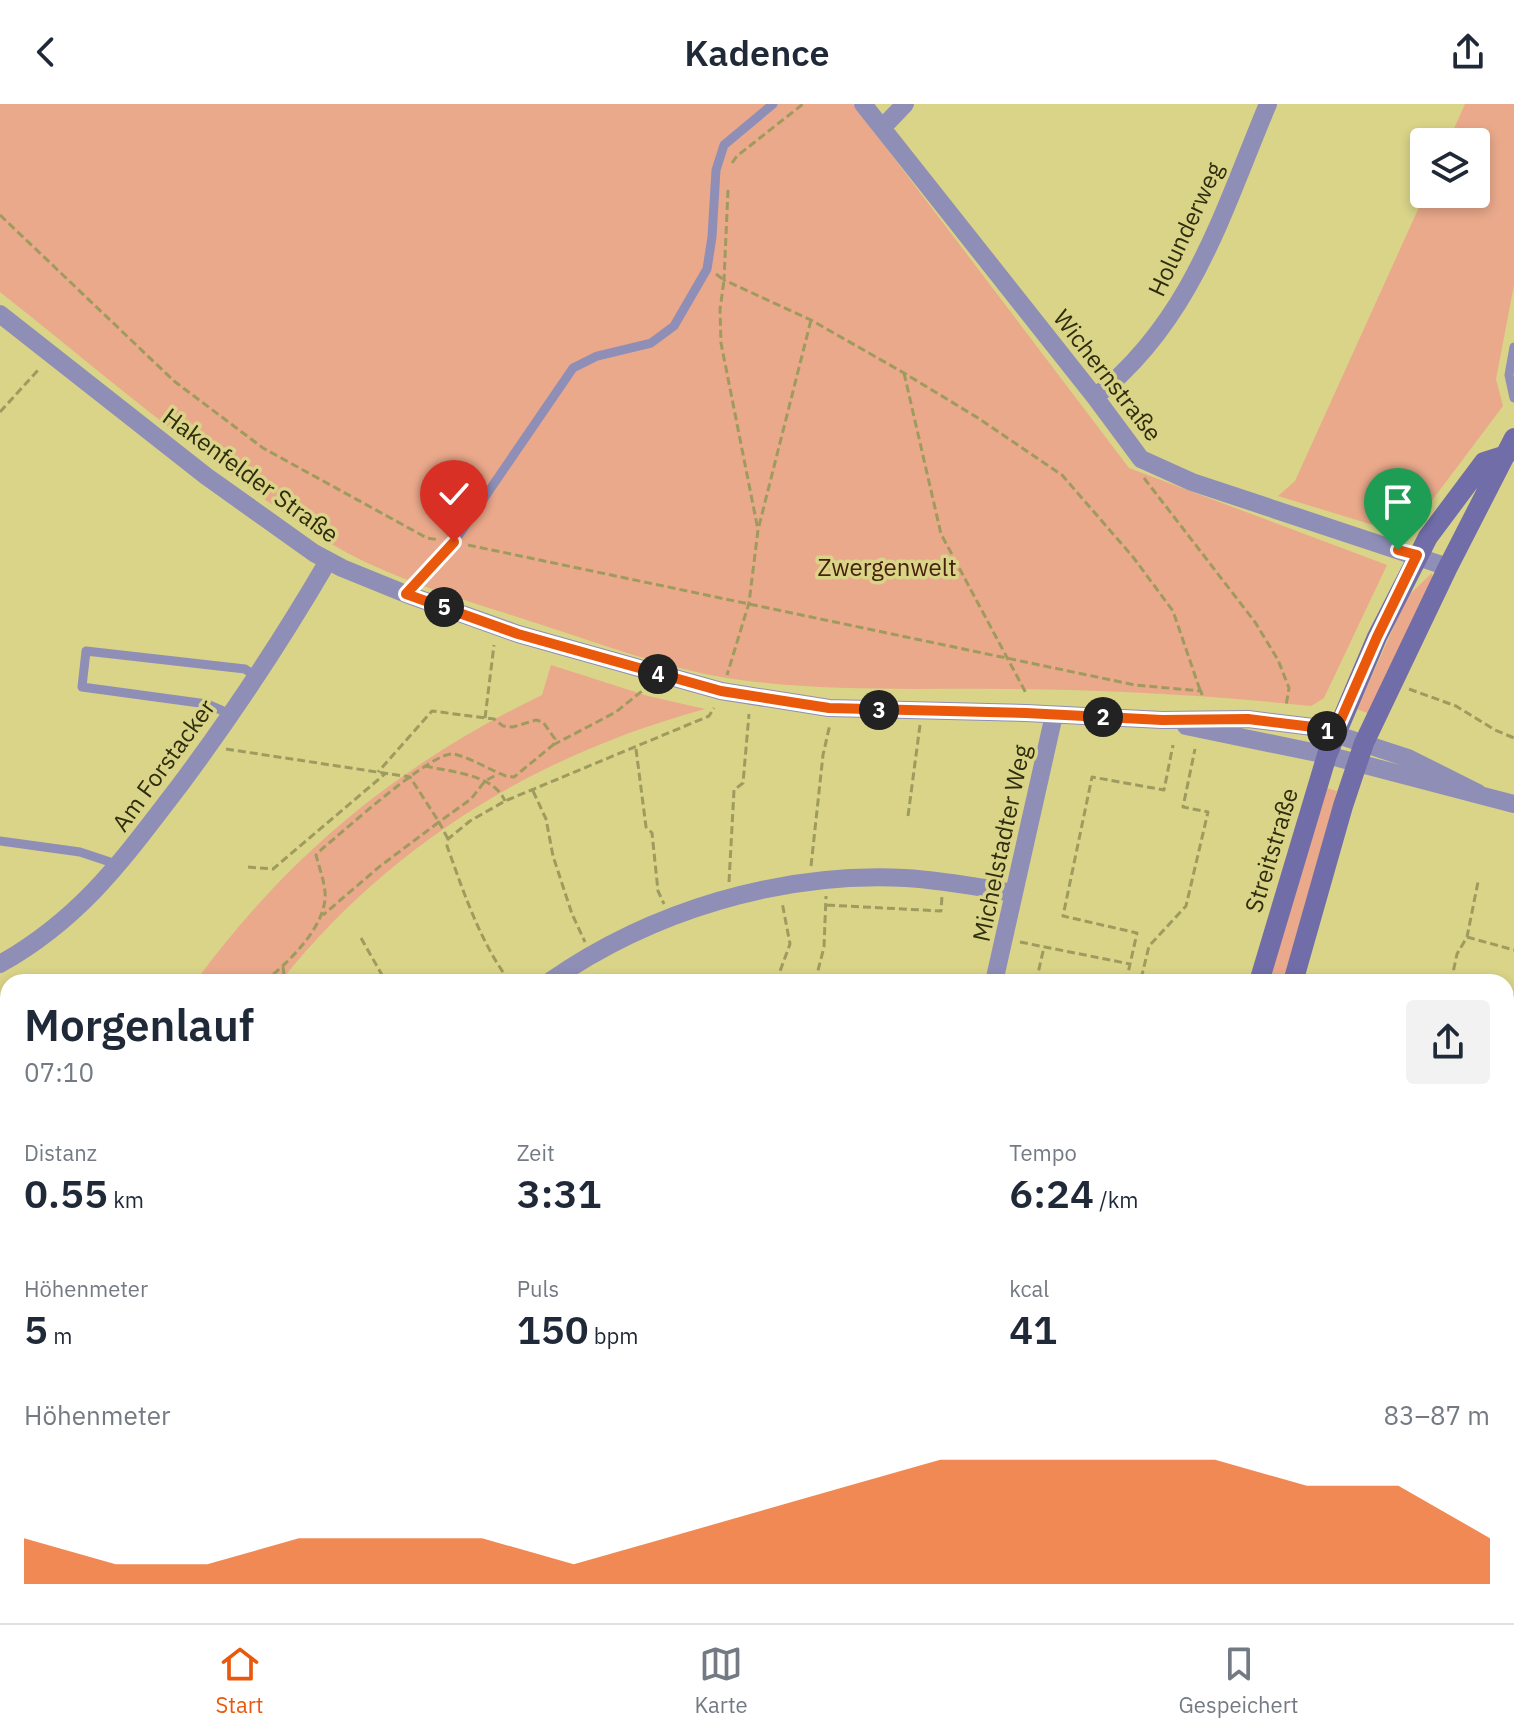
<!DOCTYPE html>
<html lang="de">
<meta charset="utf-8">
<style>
body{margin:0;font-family:"IBM Plex Sans",sans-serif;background:#f2f2f3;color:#1f2937;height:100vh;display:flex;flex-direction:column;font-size:30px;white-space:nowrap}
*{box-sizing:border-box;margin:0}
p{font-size:26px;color:#747a83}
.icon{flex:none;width:44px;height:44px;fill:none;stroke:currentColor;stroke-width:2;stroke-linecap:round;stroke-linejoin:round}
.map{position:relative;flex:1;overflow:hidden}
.side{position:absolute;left:0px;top:870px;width:1514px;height:650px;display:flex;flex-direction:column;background:#fff;border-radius:24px 24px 0 0;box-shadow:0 4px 12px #0003}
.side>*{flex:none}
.tools{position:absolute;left:1410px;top:24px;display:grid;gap:16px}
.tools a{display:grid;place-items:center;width:80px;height:80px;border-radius:8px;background:#fff;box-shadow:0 4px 12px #0003;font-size:40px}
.pin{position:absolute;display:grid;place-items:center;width:68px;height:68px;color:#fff;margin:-82px -34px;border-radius:50% 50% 50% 0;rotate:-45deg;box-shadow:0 0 8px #0007}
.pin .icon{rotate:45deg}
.km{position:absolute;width:40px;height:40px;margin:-20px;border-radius:50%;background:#222;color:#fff;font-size:22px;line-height:40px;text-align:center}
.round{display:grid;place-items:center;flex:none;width:84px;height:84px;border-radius:8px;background:#f2f2f3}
.headline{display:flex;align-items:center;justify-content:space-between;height:136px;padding:0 24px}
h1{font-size:44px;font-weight:600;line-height:60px}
.metrics{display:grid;grid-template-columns:repeat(3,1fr);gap:12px;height:136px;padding:8px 24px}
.metrics div{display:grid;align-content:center}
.metrics b{font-size:40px;font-weight:600}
.metrics small{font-size:22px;font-weight:400}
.metrics p{font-size:22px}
.chart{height:224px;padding:16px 24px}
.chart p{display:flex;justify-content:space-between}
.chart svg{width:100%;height:144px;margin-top:8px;fill:#ea580c;opacity:.7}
header{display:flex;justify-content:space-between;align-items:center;height:104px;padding:0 24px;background:#fff;font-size:36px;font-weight:600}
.tab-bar{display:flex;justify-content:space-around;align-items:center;height:112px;border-top:2px solid #e0e1e3;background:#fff;font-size:22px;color:#747a83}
.tab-bar a{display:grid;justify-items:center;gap:4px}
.tab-bar .current{color:#ea580c}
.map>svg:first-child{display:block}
.built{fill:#d1cb77}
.green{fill:#eaa98b}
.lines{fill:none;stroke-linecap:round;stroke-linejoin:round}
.path{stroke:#9f9b5f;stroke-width:3;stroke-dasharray:8 4;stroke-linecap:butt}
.lane{stroke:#8f8eb7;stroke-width:9}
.street{stroke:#8f8eb7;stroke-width:18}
.secondary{stroke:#706da9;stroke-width:20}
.route-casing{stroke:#fff;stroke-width:16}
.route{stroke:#ea580c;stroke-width:10}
.labels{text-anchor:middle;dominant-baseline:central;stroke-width:7;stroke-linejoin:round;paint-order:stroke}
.street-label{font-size:24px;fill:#2f2d0e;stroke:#d9d488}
.park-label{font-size:24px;fill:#48210e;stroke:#d9d488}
</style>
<header><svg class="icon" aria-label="back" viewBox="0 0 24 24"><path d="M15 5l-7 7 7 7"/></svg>Kadence<svg class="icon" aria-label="share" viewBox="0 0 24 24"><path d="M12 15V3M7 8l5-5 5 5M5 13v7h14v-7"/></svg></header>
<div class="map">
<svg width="1514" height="1519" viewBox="0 0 1514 1519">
<rect width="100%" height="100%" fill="#d9d488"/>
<path class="built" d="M1009,1512H1074L1073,1519H1038Z"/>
<path class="green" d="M0,0H853L1129,364L1387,461L1324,594L1311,602C1209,591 1107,586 1005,585C917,584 828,588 741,576C673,567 607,542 542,521C464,495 380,474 311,427C202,355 102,269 0,188Z
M1465,0H1514V181L1496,275L1503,302L1406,431L1278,392L1295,377L1425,90H1476V38H1448Z
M1432,469L1433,477L1370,610L1357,605L1407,493Z
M551,561L648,592L705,605C536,651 390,740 280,878H195C289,750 399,660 542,591Z
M1326,684L1337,687L1284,878H1267Z
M8,1451V1512H56L54,1519H0V1486Z
M1257,1512H1295L1292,1519H1260Z"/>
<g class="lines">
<path class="path" d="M732,59L737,52L803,0
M728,86L724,176L811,216L904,269L978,314L1062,371L1133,453L1173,507L1200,586
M0,111L174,277L263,344L427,434L440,436
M716,170L724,176L720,206L721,239L758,426L749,499L727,571
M904,269L941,430L1026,589
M0,308L40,264
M1144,374L1255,518L1278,556L1289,584L1286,602
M759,422L811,216
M468,441L1135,581L1201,587L1203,595
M1409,585L1456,602L1495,626L1514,634
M485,614L494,541
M553,641L616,608L642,587
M226,645L410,673L439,718L379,763L323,811
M636,645L646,723L652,729L658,787L664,800
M425,662C450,668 494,670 505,697
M533,687L546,715L553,752L572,810L585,838
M908,712L920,621
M448,735L439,718L471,695L485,677L498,670
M811,762L823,651L830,620
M248,763L273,765L386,669
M729,778L734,686L743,679L749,610
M827,801L941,807L942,792
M1467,833L1514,846
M361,834L386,878
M1020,838L1130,860
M283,863L285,878
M264,878C288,859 328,821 325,788C324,776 319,763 316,751L323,744C344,727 433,646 454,650C471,654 490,666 506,672L514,673L553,641L555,635L543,618L536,616L513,623L503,622L494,615L432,607L378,668
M510,878C480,838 464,789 447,742L448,735L470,717L505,697L709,612L714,604
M776,878L790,840L782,798
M815,878L824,843L826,792
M1036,878L1044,843
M1126,878L1137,829L1063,812L1092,673L1164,686L1173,641
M1152,878L1141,875L1149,842L1186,802L1208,708L1183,703L1195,645
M1451,878L1457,850L1467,833L1478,778
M1506,943L1514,945
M1506,1046L1514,1048
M1506,1152L1514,1155
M0,1468L8,1432"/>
<path class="lane" d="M1514,243L1509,271L1514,294
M406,490L454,438L573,264L597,252L651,239L674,222L707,165L712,133L716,66L724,41L773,0
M230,610L207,600L82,583L86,547L245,565L255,572
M0,737L80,748L119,761
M989,1519L990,1512"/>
<path class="street" d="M863,0L1095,293L1141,355L1192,378L1448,463
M882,24L905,0
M0,210L206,372L314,449L342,464L406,490L518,530L721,587L829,604L1026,609L1162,616L1248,615L1313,623L1408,654L1478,689
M1095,293C1192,217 1222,109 1268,0
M1186,622L1327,651L1514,700
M0,860C83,813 124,754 180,681C233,610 283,534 328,457
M549,878C652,806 781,768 905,774C942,776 978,783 1014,789
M994,878L1054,611
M1506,925L1514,898
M1506,987L1514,990
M1506,1087L1514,1089
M0,1286L8,1287
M1506,1356L1514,1359
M199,1519L201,1512
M427,1519L429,1512
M617,1519L619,1512
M852,1519L854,1512
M1394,1519L1396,1512"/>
<path class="secondary" d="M1259,878L1327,651L1377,533L1428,433L1484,358L1506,351
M1293,878L1343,702L1364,639L1448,463L1514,334
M1092,1519L1093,1512
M1124,1519L1126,1512"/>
</g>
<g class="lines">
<g class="route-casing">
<path id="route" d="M454,438L406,490L518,530L721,587L829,604L1026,609L1162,616L1248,615L1313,623L1335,629L1377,533L1417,451L1398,446"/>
</g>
<use href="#route" class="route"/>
</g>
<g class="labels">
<g class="street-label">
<text transform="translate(1185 125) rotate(-65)">Holunderweg</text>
<text transform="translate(1108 271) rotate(52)">Wichernstraße</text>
<text transform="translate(251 371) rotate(36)">Hakenfelder Straße</text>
<text transform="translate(163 661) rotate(-54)">Am Forstacker</text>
<text transform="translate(1001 739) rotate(-78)">Michelstadter Weg</text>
<text transform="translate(1271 746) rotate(-73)">Streitstraße</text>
</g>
<g class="park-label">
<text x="887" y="463">Zwergenwelt</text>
</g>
</g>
</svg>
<div class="tools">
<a><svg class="icon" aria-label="layers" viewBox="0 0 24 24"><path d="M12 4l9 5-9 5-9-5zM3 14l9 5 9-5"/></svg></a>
</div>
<div class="pin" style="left:1398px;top:446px;background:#1e9e55"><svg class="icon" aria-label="arrive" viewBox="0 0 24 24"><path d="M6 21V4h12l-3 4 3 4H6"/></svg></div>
<div class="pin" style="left:454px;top:438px;background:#d93025"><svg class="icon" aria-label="check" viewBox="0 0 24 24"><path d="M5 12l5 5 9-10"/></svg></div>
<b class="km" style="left:1327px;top:627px">1</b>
<b class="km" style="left:1103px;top:613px">2</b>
<b class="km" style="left:879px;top:606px">3</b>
<b class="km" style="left:658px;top:570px">4</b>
<b class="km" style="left:444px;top:503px">5</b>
<section class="side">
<div class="headline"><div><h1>Morgenlauf</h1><p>07:10</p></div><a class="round"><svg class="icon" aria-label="share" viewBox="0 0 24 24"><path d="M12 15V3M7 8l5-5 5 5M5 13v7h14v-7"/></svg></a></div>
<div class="metrics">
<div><p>Distanz</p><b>0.55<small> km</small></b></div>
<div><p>Zeit</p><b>3:31</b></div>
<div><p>Tempo</p><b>6:24<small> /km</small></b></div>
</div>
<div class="metrics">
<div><p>Höhenmeter</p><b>5<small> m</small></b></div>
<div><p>Puls</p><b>150<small> bpm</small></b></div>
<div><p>kcal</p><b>41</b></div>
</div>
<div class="chart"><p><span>Höhenmeter</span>83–87 m</p>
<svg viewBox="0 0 160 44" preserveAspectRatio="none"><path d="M0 44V30L10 38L20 38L30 30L40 30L50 30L60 38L70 30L80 22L90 14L100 6L110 6L120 6L130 6L140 14L150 14L160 30V44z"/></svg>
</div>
</section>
</div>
<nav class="tab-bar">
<a class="current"><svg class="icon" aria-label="home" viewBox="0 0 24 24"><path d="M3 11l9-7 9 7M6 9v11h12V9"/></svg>Start</a>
<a><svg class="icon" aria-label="map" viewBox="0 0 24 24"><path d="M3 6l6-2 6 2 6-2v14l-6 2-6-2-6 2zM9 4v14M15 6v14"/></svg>Karte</a>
<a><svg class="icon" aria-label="saved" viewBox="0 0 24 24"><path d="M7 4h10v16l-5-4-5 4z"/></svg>Gespeichert</a>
</nav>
